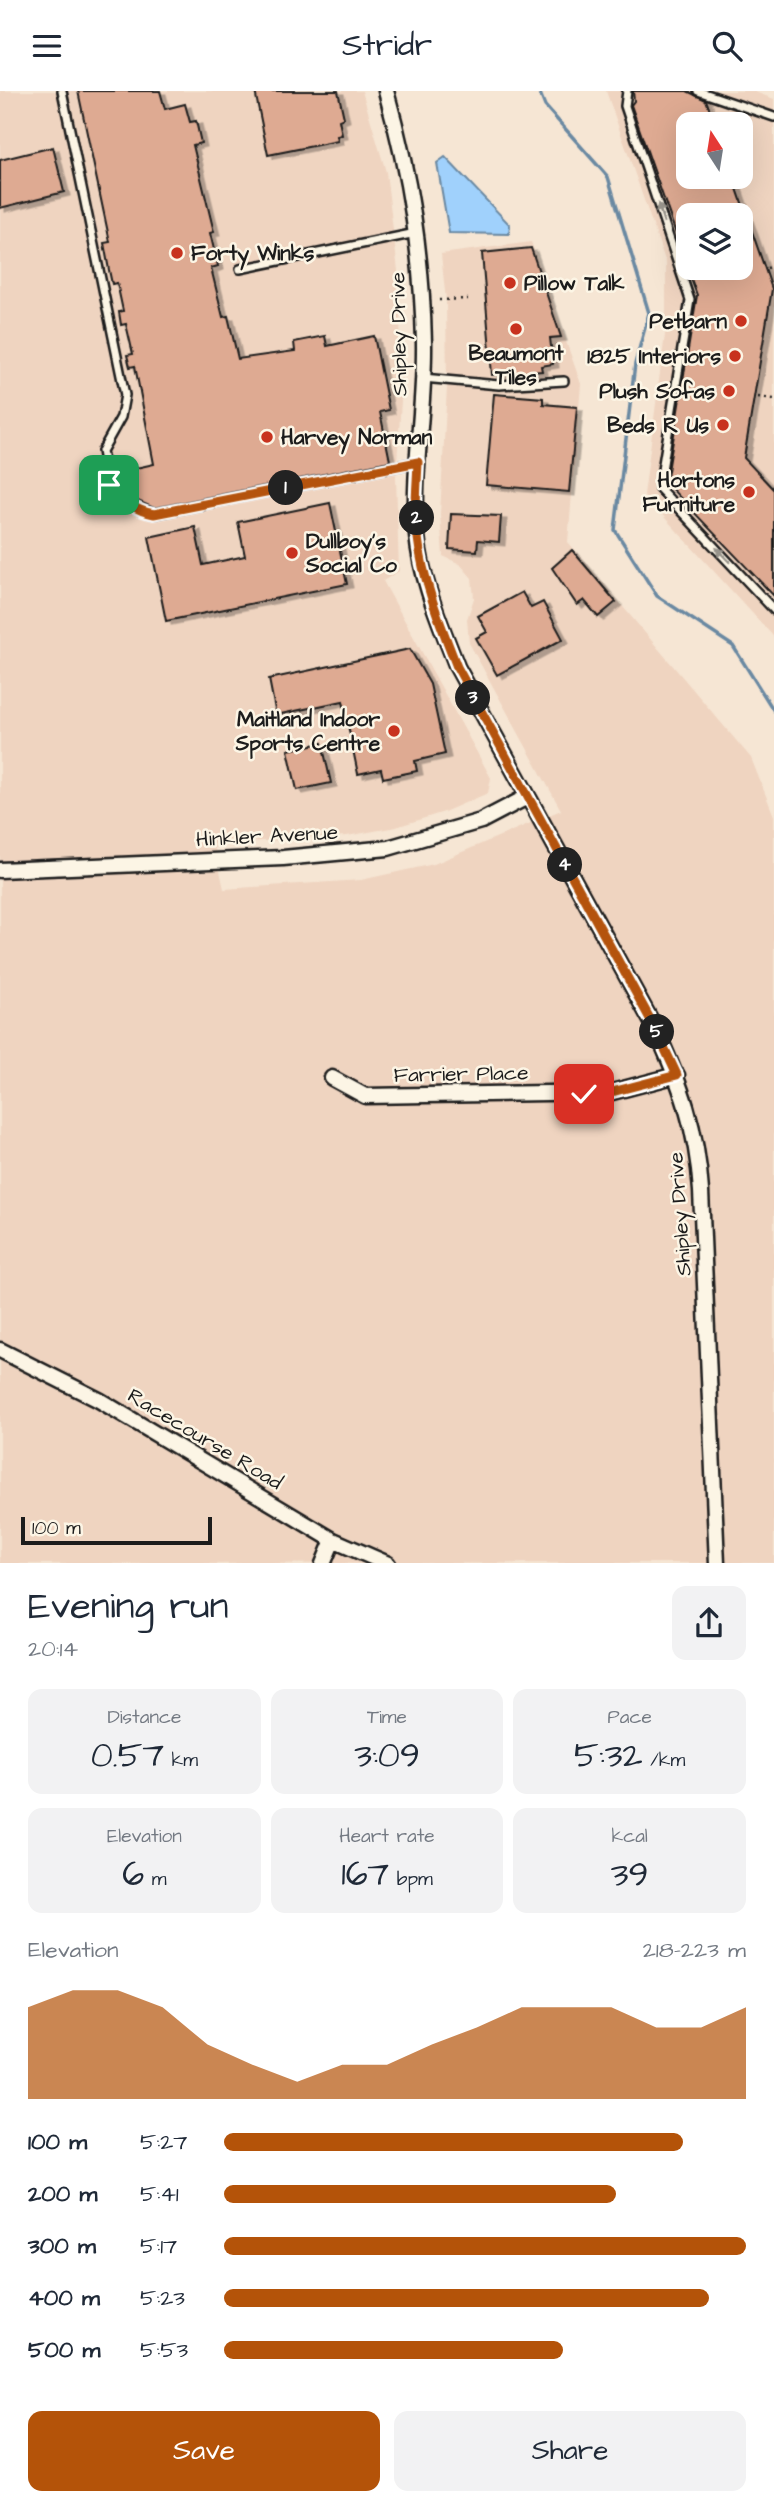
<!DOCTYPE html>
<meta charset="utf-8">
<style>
body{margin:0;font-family:"Architects Daughter",sans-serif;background:#f2f2f3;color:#1f2937;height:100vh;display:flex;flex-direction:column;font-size:26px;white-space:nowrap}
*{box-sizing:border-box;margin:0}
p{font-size:23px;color:#747a83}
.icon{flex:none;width:38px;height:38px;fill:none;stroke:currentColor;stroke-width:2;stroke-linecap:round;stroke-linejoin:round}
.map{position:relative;height:1472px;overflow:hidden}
.side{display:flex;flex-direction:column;background:#fff;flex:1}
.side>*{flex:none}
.needle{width:46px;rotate:348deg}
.fabs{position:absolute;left:676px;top:21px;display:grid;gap:14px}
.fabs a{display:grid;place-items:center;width:77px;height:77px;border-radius:14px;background:#fff;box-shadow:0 7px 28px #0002;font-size:35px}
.scale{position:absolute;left:21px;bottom:18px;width:191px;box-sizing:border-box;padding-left:7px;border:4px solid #1c1c1c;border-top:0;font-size:19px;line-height:24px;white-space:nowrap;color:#1c1c1c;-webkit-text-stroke:5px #fcf5e5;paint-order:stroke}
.pin{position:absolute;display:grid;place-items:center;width:60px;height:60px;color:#fff;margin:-30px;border-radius:14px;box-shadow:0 4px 10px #0006}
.km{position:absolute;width:35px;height:35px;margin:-18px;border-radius:50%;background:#222;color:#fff;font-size:19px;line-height:35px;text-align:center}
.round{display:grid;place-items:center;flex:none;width:74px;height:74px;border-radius:14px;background:#f2f2f3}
.headline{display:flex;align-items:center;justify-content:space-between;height:119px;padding:0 28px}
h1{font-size:38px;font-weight:600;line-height:52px}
.metrics{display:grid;grid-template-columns:repeat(3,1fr);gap:10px;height:119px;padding:7px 28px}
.metrics div{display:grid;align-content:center;border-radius:14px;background:#f2f2f3;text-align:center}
.metrics b{font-size:35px;font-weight:600}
.metrics small{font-size:19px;font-weight:400}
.metrics p{font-size:19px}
.chart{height:196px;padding:14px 28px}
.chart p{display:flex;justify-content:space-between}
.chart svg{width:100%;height:126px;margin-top:7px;fill:#b45309;opacity:.7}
.primary-button{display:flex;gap:14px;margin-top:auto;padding:14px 28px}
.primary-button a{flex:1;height:80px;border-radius:14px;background:#b45309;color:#fff;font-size:28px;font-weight:600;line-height:80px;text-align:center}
.primary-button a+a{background:#f2f2f3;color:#1f2937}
ul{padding:0 28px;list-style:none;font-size:23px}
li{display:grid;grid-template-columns:112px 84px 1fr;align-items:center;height:52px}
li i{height:18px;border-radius:9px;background:#b45309}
header{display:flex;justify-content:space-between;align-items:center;height:91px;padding:0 28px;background:#fff;font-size:32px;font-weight:600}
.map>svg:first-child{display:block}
.built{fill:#efd4c0;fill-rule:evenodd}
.water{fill:#a0d1fc;stroke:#6b89a2;stroke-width:2}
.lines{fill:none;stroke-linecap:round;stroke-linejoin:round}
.stream{stroke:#6b89a2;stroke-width:3.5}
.building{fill:#deaa92;stroke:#1c1c1c;stroke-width:2;filter:url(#shadow)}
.lane-casing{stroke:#1c1c1c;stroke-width:12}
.street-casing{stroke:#1c1c1c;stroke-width:19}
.path{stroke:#1c1c1c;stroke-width:2.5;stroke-dasharray:2 5;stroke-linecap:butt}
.lane{stroke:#fcf5e5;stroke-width:7}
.street{stroke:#fcf5e5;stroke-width:14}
.oneway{fill:#97938b}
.route-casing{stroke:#fff;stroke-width:14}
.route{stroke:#b45309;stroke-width:9}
.poi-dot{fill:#c8321e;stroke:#fcf5e5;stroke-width:2.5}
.labels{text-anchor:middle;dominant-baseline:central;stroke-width:5;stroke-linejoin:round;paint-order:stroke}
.poi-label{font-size:21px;font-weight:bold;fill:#1c1c1c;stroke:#fcf5e5;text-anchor:end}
.street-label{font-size:21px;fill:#1c1c1c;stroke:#fcf5e5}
</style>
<header><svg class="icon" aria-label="menu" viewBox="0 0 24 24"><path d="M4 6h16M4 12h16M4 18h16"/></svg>Stridr<svg class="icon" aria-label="search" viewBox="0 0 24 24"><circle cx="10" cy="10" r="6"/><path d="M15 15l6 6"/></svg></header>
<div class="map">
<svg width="774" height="1473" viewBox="0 0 774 1473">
<defs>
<filter id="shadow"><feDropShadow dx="5.5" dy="3.5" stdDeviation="0" flood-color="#0004"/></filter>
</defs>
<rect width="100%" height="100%" fill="#f6e6d4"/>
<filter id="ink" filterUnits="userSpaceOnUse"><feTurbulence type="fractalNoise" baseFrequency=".0143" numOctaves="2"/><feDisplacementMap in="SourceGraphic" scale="14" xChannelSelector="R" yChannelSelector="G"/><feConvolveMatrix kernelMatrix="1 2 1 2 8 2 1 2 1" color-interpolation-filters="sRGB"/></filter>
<g filter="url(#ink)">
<path class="built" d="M0,0H362L386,81L399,188L402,295L396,386L399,480L383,490L491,687L488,702L444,721L396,736L347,745L214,753L224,798L361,789L434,773L561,719L469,552L467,528L474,507L472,487L460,473L443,465L440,423L447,296L446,210L441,163L531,151L581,293L568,451L751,667L774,725V1472L0,1473Z
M606,0H752L774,8V546L644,404L666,236V172ZM688,33H740V86H688ZM688,124H740V177H688Z"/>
<path class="water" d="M445,66L510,134L509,143L449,142L437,72Z"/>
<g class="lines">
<path class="stream" d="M539,0L545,15L608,86L649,222L635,273L615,439L657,505L733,555L774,620"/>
</g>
<path class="building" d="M78,0H160L165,18L185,13L190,31L196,30L201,52L193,54L214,141L210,142L218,175L211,177L223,226L228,225L238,268L295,260L294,251L325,245L327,255L374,245L389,319L380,321L390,370L154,417L133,408L127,379L154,373L135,275L130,276L127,264L133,263L126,233L121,234L119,221L123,220L117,192L112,193L109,179L104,152L110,151Z
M255,0H338L344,27L339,29L342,44L337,45L338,50L268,64Z
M633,0H687L706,9L715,33H688V86H733L772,198L744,367L774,399V505L666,392L697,204L687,177H740V124H688L687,174L631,14L634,10Z
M53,56L64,101L0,117V69Z
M531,157L561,246L550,247L553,273L541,275L542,280L492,284L482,162Z
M494,303L543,307V313L577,316L569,401L486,394Z
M330,412L347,493L166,530L149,446L195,436L203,474L245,465L238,431Z
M451,423L501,425L499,451L478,449L477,460L449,458Z
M572,459L616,511L598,526L584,509L577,514L552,477Z
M522,501L531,517L543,511L563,548L497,584L476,547L487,541L478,525Z
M410,558L430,593L445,663L415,670L417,680L383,687L381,678L358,683L343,610L276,624L269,588Z
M322,652L331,692L297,699L288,659Z"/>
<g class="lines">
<g class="lane-casing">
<path id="lane" d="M62,0L125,304L121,326L102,360C104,370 105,383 109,393C115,409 139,420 154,423L418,371
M627,0L625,15L690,209L659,397L774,519
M698,0L774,26
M240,178L416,142
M423,287L499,294L564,290"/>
</g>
<g class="street-casing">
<path id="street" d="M386,0C410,85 422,163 424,252C425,316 412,380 417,444C421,489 441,534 457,576L655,937C681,993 697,1038 701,1100L717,1473
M0,779L283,767L388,757L481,730L527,706
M332,987L365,1005L612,1001L677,984
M0,1259L99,1309L333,1449L388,1473
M323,1473L333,1449"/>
</g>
<path class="path" d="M767,177L774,175
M439,209L468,208
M758,306L774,308"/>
<use href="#lane" class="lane"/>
<use href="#street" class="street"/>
</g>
<defs><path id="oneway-solid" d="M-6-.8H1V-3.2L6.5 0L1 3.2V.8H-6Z" transform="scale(1.75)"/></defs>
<g class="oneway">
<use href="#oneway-solid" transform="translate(661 122) rotate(-108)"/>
<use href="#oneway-solid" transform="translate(723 464) rotate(-134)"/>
</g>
</g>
<g class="lines" filter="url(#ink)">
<g class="route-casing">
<path id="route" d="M109,394C119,409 137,420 154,423L418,371C417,396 414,422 418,447C423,491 441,535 457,576L655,937L677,984L612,1001L584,1003"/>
</g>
<use href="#route" class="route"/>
</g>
<g class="poi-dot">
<circle cx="177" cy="162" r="7"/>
<circle cx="510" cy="192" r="7"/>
<circle cx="741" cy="230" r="7"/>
<circle cx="516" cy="238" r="7"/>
<circle cx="735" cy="265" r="7"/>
<circle cx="729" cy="300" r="7"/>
<circle cx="723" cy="334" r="7"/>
<circle cx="267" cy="346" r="7"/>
<circle cx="749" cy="401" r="7"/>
<circle cx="292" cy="462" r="7"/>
<circle cx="394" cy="640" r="7"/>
</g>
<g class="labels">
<g class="poi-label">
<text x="191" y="162" text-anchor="start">Forty Winks</text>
<text x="524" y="192" text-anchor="start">Pillow Talk</text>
<text x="727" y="230">Petbarn</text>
<text x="516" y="262" text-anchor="middle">Beaumont<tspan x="516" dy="24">Tiles</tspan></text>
<text x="721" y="265">1825 Interiors</text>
<text x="715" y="300">Plush Sofas</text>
<text x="709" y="334">Beds R Us</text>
<text x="281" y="346" text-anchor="start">Harvey Norman</text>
<text x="735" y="389">Hortons<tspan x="735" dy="24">Furniture</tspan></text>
<text x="306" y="450" text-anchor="start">Dullboy's<tspan x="306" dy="24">Social Co</tspan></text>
<text x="380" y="628">Maitland Indoor<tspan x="380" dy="24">Sports Centre</tspan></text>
</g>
<g class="street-label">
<text transform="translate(399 243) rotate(-91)">Shipley Drive</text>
<text transform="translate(267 745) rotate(-3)">Hinkler Avenue</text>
<text transform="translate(461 983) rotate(-1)">Farrier Place</text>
<text transform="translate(680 1123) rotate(-94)">Shipley Drive</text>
<text transform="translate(205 1348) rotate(31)">Racecourse Road</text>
</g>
</g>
</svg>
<div class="fabs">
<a><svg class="needle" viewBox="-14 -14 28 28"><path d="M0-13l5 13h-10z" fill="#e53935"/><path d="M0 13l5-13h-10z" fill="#747a83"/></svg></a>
<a><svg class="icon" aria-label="layers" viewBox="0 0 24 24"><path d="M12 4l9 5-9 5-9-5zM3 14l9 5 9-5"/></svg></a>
</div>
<div class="scale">100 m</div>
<div class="pin" style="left:109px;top:394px;background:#1e9e55"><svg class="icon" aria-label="arrive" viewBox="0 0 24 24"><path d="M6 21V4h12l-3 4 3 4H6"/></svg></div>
<div class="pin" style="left:584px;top:1003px;background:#d93025"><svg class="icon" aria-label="check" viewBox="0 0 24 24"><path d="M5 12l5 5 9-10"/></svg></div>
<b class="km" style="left:286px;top:397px">1</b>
<b class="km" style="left:417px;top:427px">2</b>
<b class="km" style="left:473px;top:607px">3</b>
<b class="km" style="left:565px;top:774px">4</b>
<b class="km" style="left:657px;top:941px">5</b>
</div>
<section class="side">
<div class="headline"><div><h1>Evening run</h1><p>20:14</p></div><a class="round"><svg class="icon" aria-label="share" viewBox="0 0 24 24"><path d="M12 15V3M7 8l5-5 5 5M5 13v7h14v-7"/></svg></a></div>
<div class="metrics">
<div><p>Distance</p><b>0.57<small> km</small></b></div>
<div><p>Time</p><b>3:09</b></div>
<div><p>Pace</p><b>5:32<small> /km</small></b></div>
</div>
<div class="metrics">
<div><p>Elevation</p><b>6<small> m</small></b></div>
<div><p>Heart rate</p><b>167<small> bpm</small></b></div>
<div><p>kcal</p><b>39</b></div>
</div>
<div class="chart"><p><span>Elevation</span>218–223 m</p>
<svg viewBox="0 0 160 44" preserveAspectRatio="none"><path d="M0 44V12L10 6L20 6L30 12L40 25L50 32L60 38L70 32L80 32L90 25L100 19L110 12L120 12L130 12L140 19L150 19L160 12V44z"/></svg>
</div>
<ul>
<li><b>100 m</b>5:27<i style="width:88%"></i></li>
<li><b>200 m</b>5:41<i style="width:75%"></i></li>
<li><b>300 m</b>5:17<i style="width:100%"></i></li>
<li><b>400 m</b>5:23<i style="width:93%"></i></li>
<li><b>500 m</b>5:53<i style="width:65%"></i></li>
</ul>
<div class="primary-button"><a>Save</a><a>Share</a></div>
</section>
